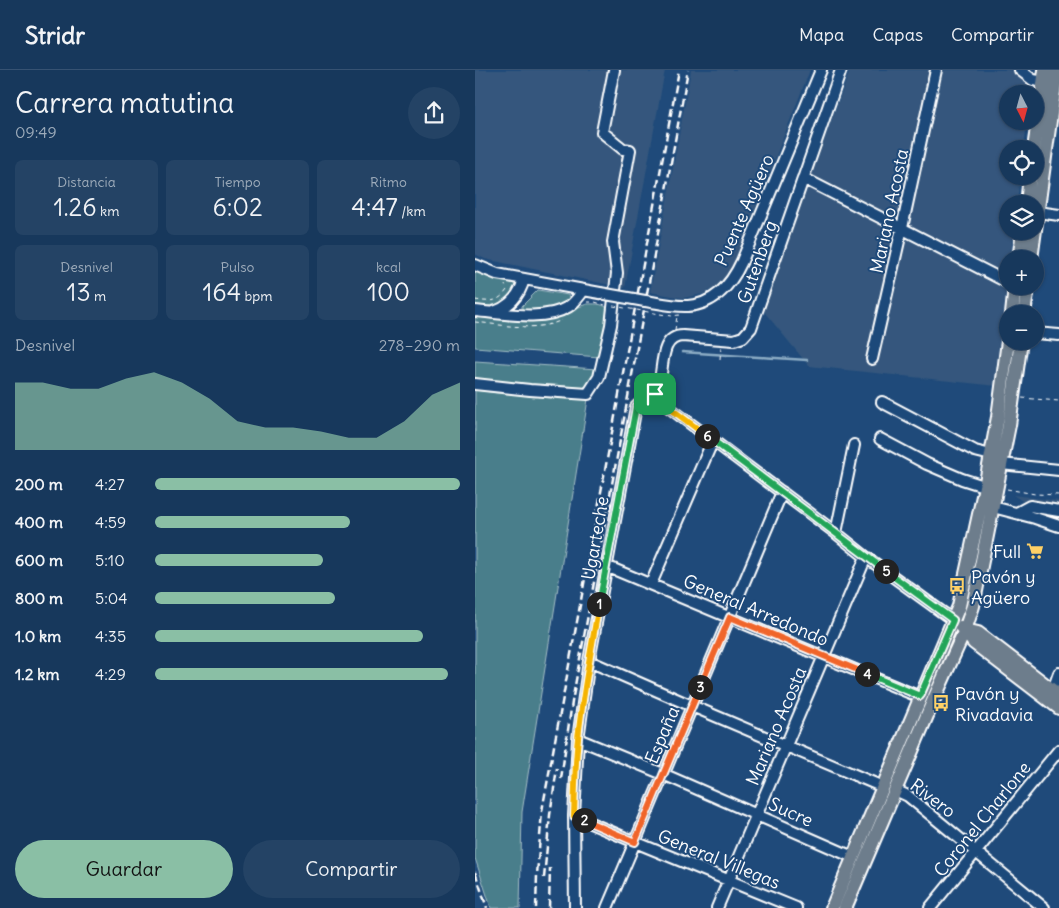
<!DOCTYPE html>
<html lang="es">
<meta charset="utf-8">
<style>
body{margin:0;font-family:Delius,sans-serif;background:#244365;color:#f1f3f6;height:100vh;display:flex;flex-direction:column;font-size:19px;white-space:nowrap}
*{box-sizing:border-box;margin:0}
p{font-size:16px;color:#9eacbb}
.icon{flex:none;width:28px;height:28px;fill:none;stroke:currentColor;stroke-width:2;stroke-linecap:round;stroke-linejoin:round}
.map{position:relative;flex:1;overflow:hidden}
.sheet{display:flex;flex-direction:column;background:#17385c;width:475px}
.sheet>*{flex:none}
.needle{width:32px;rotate:174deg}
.fabs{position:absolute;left:524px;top:15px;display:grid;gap:10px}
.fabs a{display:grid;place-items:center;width:45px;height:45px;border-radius:50%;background:#17385c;box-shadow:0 1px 4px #0004,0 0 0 1px #365272;font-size:25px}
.pin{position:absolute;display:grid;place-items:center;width:42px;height:42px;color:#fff;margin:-21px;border-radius:10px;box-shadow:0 2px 8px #0006}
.km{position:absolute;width:25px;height:25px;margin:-12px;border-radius:50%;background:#222;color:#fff;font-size:14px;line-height:25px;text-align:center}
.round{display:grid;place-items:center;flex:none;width:52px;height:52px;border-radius:26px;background:#244365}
.headline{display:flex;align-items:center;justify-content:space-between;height:85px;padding:0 15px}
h1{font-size:28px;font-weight:600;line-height:38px}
.metrics{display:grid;grid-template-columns:repeat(3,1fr);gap:8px;height:85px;padding:5px 15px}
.metrics div{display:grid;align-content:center;border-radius:8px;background:#244365;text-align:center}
.metrics b{font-size:25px;font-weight:600}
.metrics small{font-size:14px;font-weight:400}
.metrics p{font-size:14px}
.chart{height:140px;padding:10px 15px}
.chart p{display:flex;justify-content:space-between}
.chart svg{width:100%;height:90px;margin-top:5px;fill:#8abfa5;opacity:.7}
.action{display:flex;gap:10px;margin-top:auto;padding:10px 15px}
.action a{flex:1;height:58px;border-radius:30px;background:#8abfa5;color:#111;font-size:20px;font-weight:600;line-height:58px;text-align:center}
.action a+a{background:#244365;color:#f1f3f6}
ul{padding:0 15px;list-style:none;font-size:16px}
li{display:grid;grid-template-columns:80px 60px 1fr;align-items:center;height:38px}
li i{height:12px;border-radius:6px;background:#8abfa5}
header{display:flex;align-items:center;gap:30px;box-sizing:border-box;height:70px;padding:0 25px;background:#17385c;border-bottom:1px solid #365272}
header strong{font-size:24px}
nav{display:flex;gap:28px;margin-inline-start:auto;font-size:18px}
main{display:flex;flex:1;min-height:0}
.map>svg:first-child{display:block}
.built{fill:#34577d}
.green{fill:#4a7e8b;stroke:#a4bec5}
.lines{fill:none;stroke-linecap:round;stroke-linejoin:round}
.stream{stroke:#8dadc5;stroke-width:2.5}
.minor-casing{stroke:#fff;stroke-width:14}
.major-casing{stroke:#fff;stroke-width:16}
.path{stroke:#fff;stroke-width:1;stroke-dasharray:4 4;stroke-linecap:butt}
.minor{stroke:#1f4a7a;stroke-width:10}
.major{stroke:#6d7d8c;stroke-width:12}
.rail{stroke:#fff;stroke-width:2.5;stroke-dasharray:8 4;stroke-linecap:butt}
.minor-bridge-casing{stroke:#fff;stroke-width:14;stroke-linecap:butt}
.path-bridge{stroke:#fff;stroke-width:1;stroke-dasharray:4 4;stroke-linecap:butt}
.minor-bridge{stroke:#1f4a7a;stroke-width:10}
.split-1-casing{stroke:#fff;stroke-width:10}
.split-2-casing{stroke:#fff;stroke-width:10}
.split-3-casing{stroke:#fff;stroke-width:10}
.split-4-casing{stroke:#fff;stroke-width:10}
.split-5-casing{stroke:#fff;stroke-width:10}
.split-6-casing{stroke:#fff;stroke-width:10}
.split-7-casing{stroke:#fff;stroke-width:10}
.split-1{stroke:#22a559;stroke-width:6}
.split-2{stroke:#f5b400;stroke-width:6}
.split-3{stroke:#f0652b;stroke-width:6}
.split-4{stroke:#f0652b;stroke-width:6}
.split-5{stroke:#22a559;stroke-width:6}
.split-6{stroke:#22a559;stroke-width:6}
.split-7{stroke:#f5b400;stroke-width:6}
.labels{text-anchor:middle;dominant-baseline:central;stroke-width:4;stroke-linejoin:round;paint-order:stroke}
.street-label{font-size:18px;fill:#fff;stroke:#1f4a7a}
.poi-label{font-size:18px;fill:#fff;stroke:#1f4a7a;text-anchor:start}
</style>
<header>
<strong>Stridr</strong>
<nav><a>Mapa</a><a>Capas</a><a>Compartir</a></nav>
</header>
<main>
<section class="sheet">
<div class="headline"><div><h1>Carrera matutina</h1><p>09:49</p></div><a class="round"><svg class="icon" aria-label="share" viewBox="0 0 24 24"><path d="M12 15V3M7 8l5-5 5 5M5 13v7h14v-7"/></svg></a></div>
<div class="metrics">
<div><p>Distancia</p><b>1.26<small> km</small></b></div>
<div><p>Tiempo</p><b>6:02</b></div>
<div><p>Ritmo</p><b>4:47<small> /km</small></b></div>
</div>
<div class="metrics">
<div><p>Desnivel</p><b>13<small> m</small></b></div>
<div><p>Pulso</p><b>164<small> bpm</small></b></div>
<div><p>kcal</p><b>100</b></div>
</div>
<div class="chart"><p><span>Desnivel</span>278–290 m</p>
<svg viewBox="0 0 160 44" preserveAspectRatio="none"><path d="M0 44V11L10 11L20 14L30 14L40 9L50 6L60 11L70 19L80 30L90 33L100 33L110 35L120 38L130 38L140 30L150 17L160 11V44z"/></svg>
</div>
<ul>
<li><b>200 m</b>4:27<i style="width:100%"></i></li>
<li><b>400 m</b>4:59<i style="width:64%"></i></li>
<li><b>600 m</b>5:10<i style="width:55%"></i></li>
<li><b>800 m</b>5:04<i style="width:59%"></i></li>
<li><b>1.0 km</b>4:35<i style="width:88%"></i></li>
<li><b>1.2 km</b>4:29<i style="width:96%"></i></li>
</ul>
<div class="action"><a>Guardar</a><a>Compartir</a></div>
</section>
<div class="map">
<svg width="584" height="838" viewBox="0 0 584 838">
<rect width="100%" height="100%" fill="#1f4a7a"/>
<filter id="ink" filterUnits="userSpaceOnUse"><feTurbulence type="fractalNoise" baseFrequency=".02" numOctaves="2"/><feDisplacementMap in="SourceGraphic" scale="10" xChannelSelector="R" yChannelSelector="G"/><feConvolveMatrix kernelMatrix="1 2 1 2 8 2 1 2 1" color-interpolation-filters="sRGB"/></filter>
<g filter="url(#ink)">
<path class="built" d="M0,0H190L150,218L10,189L0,184Z
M216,0H335L254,205L246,214L229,224L208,228L175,222Z
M375,0H557L555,24H532V51H552L549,79H532V106H545L542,134H532V161H539L536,189H532L533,216L522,316L334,296L286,238Z
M538,425L584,431V450L567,444Z"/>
<path class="green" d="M0,200L11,205L39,214L41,218L40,220C24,235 22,237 0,235Z
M63,220L93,225L94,228C83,241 63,242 47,240V236Z
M112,234C118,234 127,233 132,238L131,254L124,287L0,277V247C25,249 54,255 79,248C91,245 100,237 112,234Z
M0,291L122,299L120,307L111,318L46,314L0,310Z
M0,320L23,323L113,329L47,742L45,838H16L0,788Z"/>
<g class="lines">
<path class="stream" d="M207,282L332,290"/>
<g class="minor-casing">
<path id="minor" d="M545,0L558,10L576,13
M328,108L532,212
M563,142L584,145
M0,195L22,204L125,223
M170,231C184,233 199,237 213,236C240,234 257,213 267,191L346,0
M0,241C27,243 68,252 93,237C100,233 104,226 109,220
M19,242C34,237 45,225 49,209
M560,263L584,265
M397,289L427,158L461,0
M0,314L55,320L113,324L124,307L136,255L142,203L138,172L155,80L148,79L127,62L139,0
M180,324L188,333L361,463L391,487L478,550
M407,332L500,381L516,385
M405,369L452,394L487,409L515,418
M526,394L584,400
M518,437L560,448L584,456
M542,443L555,436L584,441
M361,463L379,375
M131,496L445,627
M176,514L238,370
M114,591L217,636L408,717
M578,620L584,603
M103,669L188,704L378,787
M420,720L433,726L569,838
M99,746L160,772L321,838
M100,838L99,746L103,669L114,591L161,337C168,329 178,331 182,321C190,304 182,266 208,266L259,270L268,267L276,258L366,0
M132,838L160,772L307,422
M242,838L391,487
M455,838L584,680"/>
</g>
<g class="major-casing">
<path id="major" d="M559,79L570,0
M552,134L555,106
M544,189L548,161
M556,189L582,0
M537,244L540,216
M549,244L553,216
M486,557L499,573L584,638
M490,560L503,563L584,625
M357,838L484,536L511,412L523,347L533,271
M370,838L459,629L490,560L498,536L534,355L546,271"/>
</g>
<path class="path" d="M0,230C14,232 23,233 32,220L30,215
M112,232H120L130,235
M185,244L197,246L204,245
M0,252C27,255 62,262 87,250
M200,260L202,246
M245,289L246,277
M547,328L584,331
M532,419L560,424L584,425"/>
<use href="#minor" class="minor"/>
<use href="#major" class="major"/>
<path class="rail" d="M86,709L97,632L213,0
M0,802L12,838
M69,808L75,745L82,698
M61,838L62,805L67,741L204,0
M74,838L75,798"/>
<g class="minor-bridge-casing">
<path id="minor-bridge" d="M125,223L170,231"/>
</g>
<path class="path-bridge" d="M138,236L185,244"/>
<use href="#minor-bridge" class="minor-bridge"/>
</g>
</g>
<g class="lines" filter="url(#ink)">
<g class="split-1-casing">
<path id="split-1" d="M124,534L161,337C168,329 173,332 180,324"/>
</g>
<g class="split-2-casing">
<path id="split-2" d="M109,750L99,746C100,720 100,694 103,668C108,623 116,579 124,534"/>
</g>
<g class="split-3-casing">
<path id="split-3" d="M109,750L160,772L225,617"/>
</g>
<g class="split-4-casing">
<path id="split-4" d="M225,617L255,547L392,604"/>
</g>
<g class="split-5-casing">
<path id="split-5" d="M392,604L445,626L478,550L411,501"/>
</g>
<g class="split-6-casing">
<path id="split-6" d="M232,366L411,501"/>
</g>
<g class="split-7-casing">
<path id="split-7" d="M180,324L188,333L232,366"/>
</g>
<use href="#split-1" class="split-1"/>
<use href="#split-2" class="split-2"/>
<use href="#split-3" class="split-3"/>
<use href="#split-4" class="split-4"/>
<use href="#split-5" class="split-5"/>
<use href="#split-6" class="split-6"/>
<use href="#split-7" class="split-7"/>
</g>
<defs>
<g id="supermarket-bare" transform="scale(1.35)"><path d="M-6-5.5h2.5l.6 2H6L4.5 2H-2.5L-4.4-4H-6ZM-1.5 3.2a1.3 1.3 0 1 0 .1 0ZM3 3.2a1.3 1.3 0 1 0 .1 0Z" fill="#ffd166" stroke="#1f4a7a" stroke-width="2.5" paint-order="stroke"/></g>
<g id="bus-bare" transform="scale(1.35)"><path d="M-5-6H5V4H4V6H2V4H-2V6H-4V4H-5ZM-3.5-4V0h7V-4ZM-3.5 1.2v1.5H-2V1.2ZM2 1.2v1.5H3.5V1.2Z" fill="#ffd166" stroke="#1f4a7a" stroke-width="2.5" paint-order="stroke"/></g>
</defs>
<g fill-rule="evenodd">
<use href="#supermarket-bare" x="560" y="481"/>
<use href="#bus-bare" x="482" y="516"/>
<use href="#bus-bare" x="466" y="633"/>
</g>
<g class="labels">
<g class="street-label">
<text transform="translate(269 140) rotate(-66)">Puente Agüero</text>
<text transform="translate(414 141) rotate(-78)">Mariano Acosta</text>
<text transform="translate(282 192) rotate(-71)">Gutenberg</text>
<text transform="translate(120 468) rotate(-80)">Ugarteche</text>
<text transform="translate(281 540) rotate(23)">General Arredondo</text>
<text transform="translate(301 656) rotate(-67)">Mariano Acosta</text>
<text transform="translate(187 665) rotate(-67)">España</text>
<text transform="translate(458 728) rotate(37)">Rivero</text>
<text transform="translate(316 742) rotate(24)">Sucre</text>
<text transform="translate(507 749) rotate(-51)">Coronel Charlone</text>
<text transform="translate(244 789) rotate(22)">General Villegas</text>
</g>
<g class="poi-label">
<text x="546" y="481" text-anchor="end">Full</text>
<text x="496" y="506">Pavón y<tspan x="496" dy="21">Agüero</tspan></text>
<text x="480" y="623">Pavón y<tspan x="480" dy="21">Rivadavia</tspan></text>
</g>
</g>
</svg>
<div class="fabs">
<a><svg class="needle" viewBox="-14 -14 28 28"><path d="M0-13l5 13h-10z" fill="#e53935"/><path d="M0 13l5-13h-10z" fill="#9eacbb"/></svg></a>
<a><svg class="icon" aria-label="locate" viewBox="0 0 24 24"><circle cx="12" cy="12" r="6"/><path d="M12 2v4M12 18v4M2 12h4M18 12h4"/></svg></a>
<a><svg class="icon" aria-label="layers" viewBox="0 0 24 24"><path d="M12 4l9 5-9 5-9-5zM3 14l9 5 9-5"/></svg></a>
<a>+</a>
<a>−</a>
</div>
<div class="pin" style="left:180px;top:324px;background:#1e9e55"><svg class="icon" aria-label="arrive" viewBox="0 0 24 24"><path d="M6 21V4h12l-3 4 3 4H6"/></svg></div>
<b class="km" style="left:124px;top:534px">1</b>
<b class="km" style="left:109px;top:750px">2</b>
<b class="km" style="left:225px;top:617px">3</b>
<b class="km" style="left:392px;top:604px">4</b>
<b class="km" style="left:411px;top:501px">5</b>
<b class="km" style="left:232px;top:366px">6</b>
</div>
</main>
